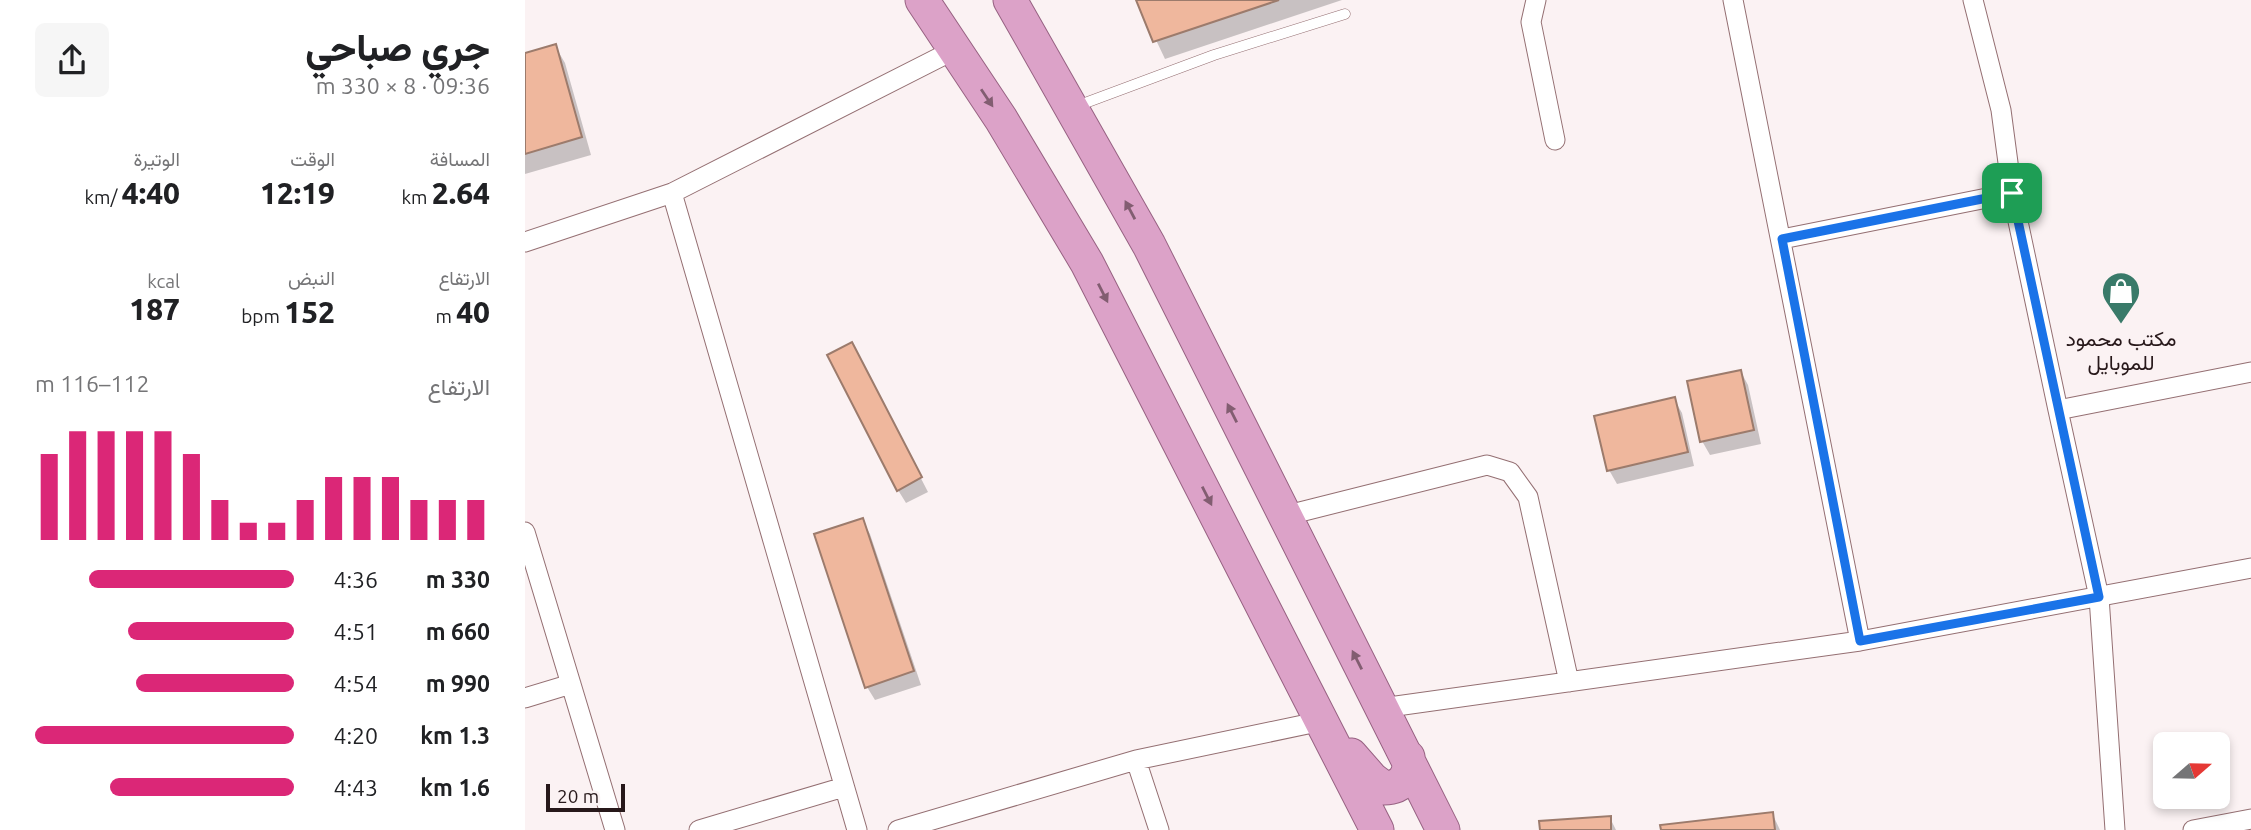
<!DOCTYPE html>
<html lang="ar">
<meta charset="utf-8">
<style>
body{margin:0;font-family:Ubuntu,Vazirmatn,sans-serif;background:#f6f6f6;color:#202124;direction:rtl;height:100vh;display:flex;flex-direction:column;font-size:26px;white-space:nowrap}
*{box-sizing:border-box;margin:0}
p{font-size:23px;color:#757577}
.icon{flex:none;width:38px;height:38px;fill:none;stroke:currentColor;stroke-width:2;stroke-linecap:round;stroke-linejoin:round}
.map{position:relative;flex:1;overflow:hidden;direction:ltr}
.side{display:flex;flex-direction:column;background:#fff;width:525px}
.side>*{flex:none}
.needle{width:46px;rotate:70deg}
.fabs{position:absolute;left:1628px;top:732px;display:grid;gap:14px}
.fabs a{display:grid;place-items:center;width:77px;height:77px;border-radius:10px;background:#fff;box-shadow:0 4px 10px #0003;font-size:35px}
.scale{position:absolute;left:21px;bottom:18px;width:79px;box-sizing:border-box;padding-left:7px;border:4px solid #27181a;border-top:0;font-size:19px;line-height:24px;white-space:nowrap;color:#27181a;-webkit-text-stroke:5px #fbf2f3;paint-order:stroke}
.pin{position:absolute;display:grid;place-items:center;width:60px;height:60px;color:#fff;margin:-30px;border-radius:14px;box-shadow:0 4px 10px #0006}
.round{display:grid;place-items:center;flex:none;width:74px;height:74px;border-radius:10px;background:#f6f6f6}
.overview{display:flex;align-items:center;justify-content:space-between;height:119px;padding:0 35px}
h1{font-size:38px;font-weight:800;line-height:52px}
.figures{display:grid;grid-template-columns:repeat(3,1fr);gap:10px;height:119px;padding:7px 35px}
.figures div{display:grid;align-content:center}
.figures b{font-size:30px;font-weight:800}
.figures small{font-size:19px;font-weight:400}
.figures p{font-size:19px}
.chart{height:196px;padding:14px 35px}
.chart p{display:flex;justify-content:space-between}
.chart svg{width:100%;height:126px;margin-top:7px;stroke:#db2777;stroke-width:6}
ul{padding:0 35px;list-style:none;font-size:23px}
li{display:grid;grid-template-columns:112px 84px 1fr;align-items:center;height:52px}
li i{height:18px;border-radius:9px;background:#db2777}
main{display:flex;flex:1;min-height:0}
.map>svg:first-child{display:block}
.shadow{fill:#0003}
.building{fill:#efb79d;stroke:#9c7b6c;stroke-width:2}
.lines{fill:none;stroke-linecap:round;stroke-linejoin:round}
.service-casing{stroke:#946f72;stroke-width:11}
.minor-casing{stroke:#946f72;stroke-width:21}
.trunk-casing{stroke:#976282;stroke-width:35}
.service{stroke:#fff;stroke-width:10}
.minor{stroke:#fff;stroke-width:19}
.trunk{stroke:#dca2c8;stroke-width:33}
.oneway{fill:#825d71}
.route-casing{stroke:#fff;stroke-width:14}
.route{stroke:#1a73e8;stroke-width:9}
.labels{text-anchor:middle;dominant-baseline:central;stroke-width:7;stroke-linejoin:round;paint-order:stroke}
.poi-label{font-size:21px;fill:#27181a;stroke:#fbf2f3}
</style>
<main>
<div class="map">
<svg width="1726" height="830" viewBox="0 0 1726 830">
<rect width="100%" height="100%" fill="#fbf2f3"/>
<path class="shadow" d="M612,0H817L640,59Z
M30,46L40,63L66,155L0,174V54Z
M334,358L403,492L381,503L373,490Z
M1216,372L1223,385L1236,444L1185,455L1177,441Z
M1149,399L1157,413L1169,466L1092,484L1084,470Z
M337,520L345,534L396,685L350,700L342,687Z
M1247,813L1255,830H1138Z
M1085,818L1091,830H1017Z"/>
<path class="building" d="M611,0H754L628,42Z
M31,44L57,137L0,154V53Z
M327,342L397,477L372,491L302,355Z
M1216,370L1229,430L1175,442L1162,381Z
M1150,397L1163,452L1082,471L1069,416Z
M338,518L389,671L340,688L289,534Z
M1248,812L1250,830H1136L1135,825Z
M1086,816V830H1015L1014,821Z"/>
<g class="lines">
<g class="service-casing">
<path id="service" d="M552,106L689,55L820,14"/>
</g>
<g class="minor-casing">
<path id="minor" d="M1011,0L1006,22L1030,140
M1208,0L1335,641
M1448,0L1476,110L1487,193
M147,193L332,830
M1257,239L1487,193L1533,410L1726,372
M0,242L147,193L429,50
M1533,410L1574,597L1590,830
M759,516L962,465L985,472L1003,497L1044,682
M0,532L90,830
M0,698L46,684
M857,708L1335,641L1726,568
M611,760L797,721
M174,830L319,787
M373,830L611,760L634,830
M1668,830L1726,819"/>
</g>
<g class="trunk-casing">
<path id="trunk" d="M397,0L476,119L562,263L852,830
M485,0L624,245L918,830
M826,755L847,779L859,788C877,788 887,775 883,757"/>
</g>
<use href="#service" class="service"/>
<use href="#minor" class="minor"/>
<use href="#trunk" class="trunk"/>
</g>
<defs><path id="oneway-solid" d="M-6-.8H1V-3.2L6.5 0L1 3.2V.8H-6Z" transform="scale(1.75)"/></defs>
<g class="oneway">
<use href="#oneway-solid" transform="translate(462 98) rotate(56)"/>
<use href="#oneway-solid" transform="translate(605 210) rotate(-118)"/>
<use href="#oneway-solid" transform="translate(578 293) rotate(63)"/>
<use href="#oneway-solid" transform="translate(707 413) rotate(-117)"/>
<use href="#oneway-solid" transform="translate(682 496) rotate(63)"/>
<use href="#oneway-solid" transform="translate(832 660) rotate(-117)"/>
</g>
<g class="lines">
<g class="route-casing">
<path id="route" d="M1487,193L1574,597L1335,641L1257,239Z"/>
</g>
<use href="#route" class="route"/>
</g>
<defs>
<g id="shop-pin" transform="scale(2.0125)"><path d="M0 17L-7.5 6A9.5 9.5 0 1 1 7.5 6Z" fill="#397a69" stroke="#fbf2f3"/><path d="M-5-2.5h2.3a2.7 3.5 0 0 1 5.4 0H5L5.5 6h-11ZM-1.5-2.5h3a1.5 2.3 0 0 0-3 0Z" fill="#fff"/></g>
</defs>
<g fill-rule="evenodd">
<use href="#shop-pin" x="1596" y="291"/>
</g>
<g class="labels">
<g class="poi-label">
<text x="1596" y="338">مكتب محمود<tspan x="1596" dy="24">للموبايل</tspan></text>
</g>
</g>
</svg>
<div class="fabs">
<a><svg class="needle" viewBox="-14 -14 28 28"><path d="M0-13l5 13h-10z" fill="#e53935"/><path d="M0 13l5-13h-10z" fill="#757577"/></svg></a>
</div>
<div class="scale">20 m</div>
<div class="pin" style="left:1487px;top:193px;background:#1e9e55"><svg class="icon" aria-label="arrive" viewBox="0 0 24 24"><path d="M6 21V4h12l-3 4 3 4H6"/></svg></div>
</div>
<section class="side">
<div class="overview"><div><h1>جري صباحي</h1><p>09:36 · 8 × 330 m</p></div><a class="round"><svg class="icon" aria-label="share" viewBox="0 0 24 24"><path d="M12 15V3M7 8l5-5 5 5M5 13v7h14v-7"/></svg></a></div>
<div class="figures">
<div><p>المسافة</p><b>2.64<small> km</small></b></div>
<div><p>الوقت</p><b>12:19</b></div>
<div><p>الوتيرة</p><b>4:40<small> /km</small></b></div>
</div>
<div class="figures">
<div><p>الارتفاع</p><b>40<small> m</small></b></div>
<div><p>النبض</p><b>152<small> bpm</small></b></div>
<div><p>kcal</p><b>187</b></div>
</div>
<div class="chart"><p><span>الارتفاع</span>112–116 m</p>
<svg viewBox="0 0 160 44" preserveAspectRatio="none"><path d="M5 44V14M15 44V6M25 44V6M35 44V6M45 44V6M55 44V14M65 44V30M75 44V38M85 44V38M95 44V30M105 44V22M115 44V22M125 44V22M135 44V30M145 44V30M155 44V30"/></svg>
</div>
<ul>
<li><b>330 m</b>4:36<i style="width:79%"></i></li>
<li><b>660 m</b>4:51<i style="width:64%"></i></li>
<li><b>990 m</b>4:54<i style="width:61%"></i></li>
<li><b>1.3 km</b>4:20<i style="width:100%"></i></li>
<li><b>1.6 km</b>4:43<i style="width:71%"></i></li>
</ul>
</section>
</main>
